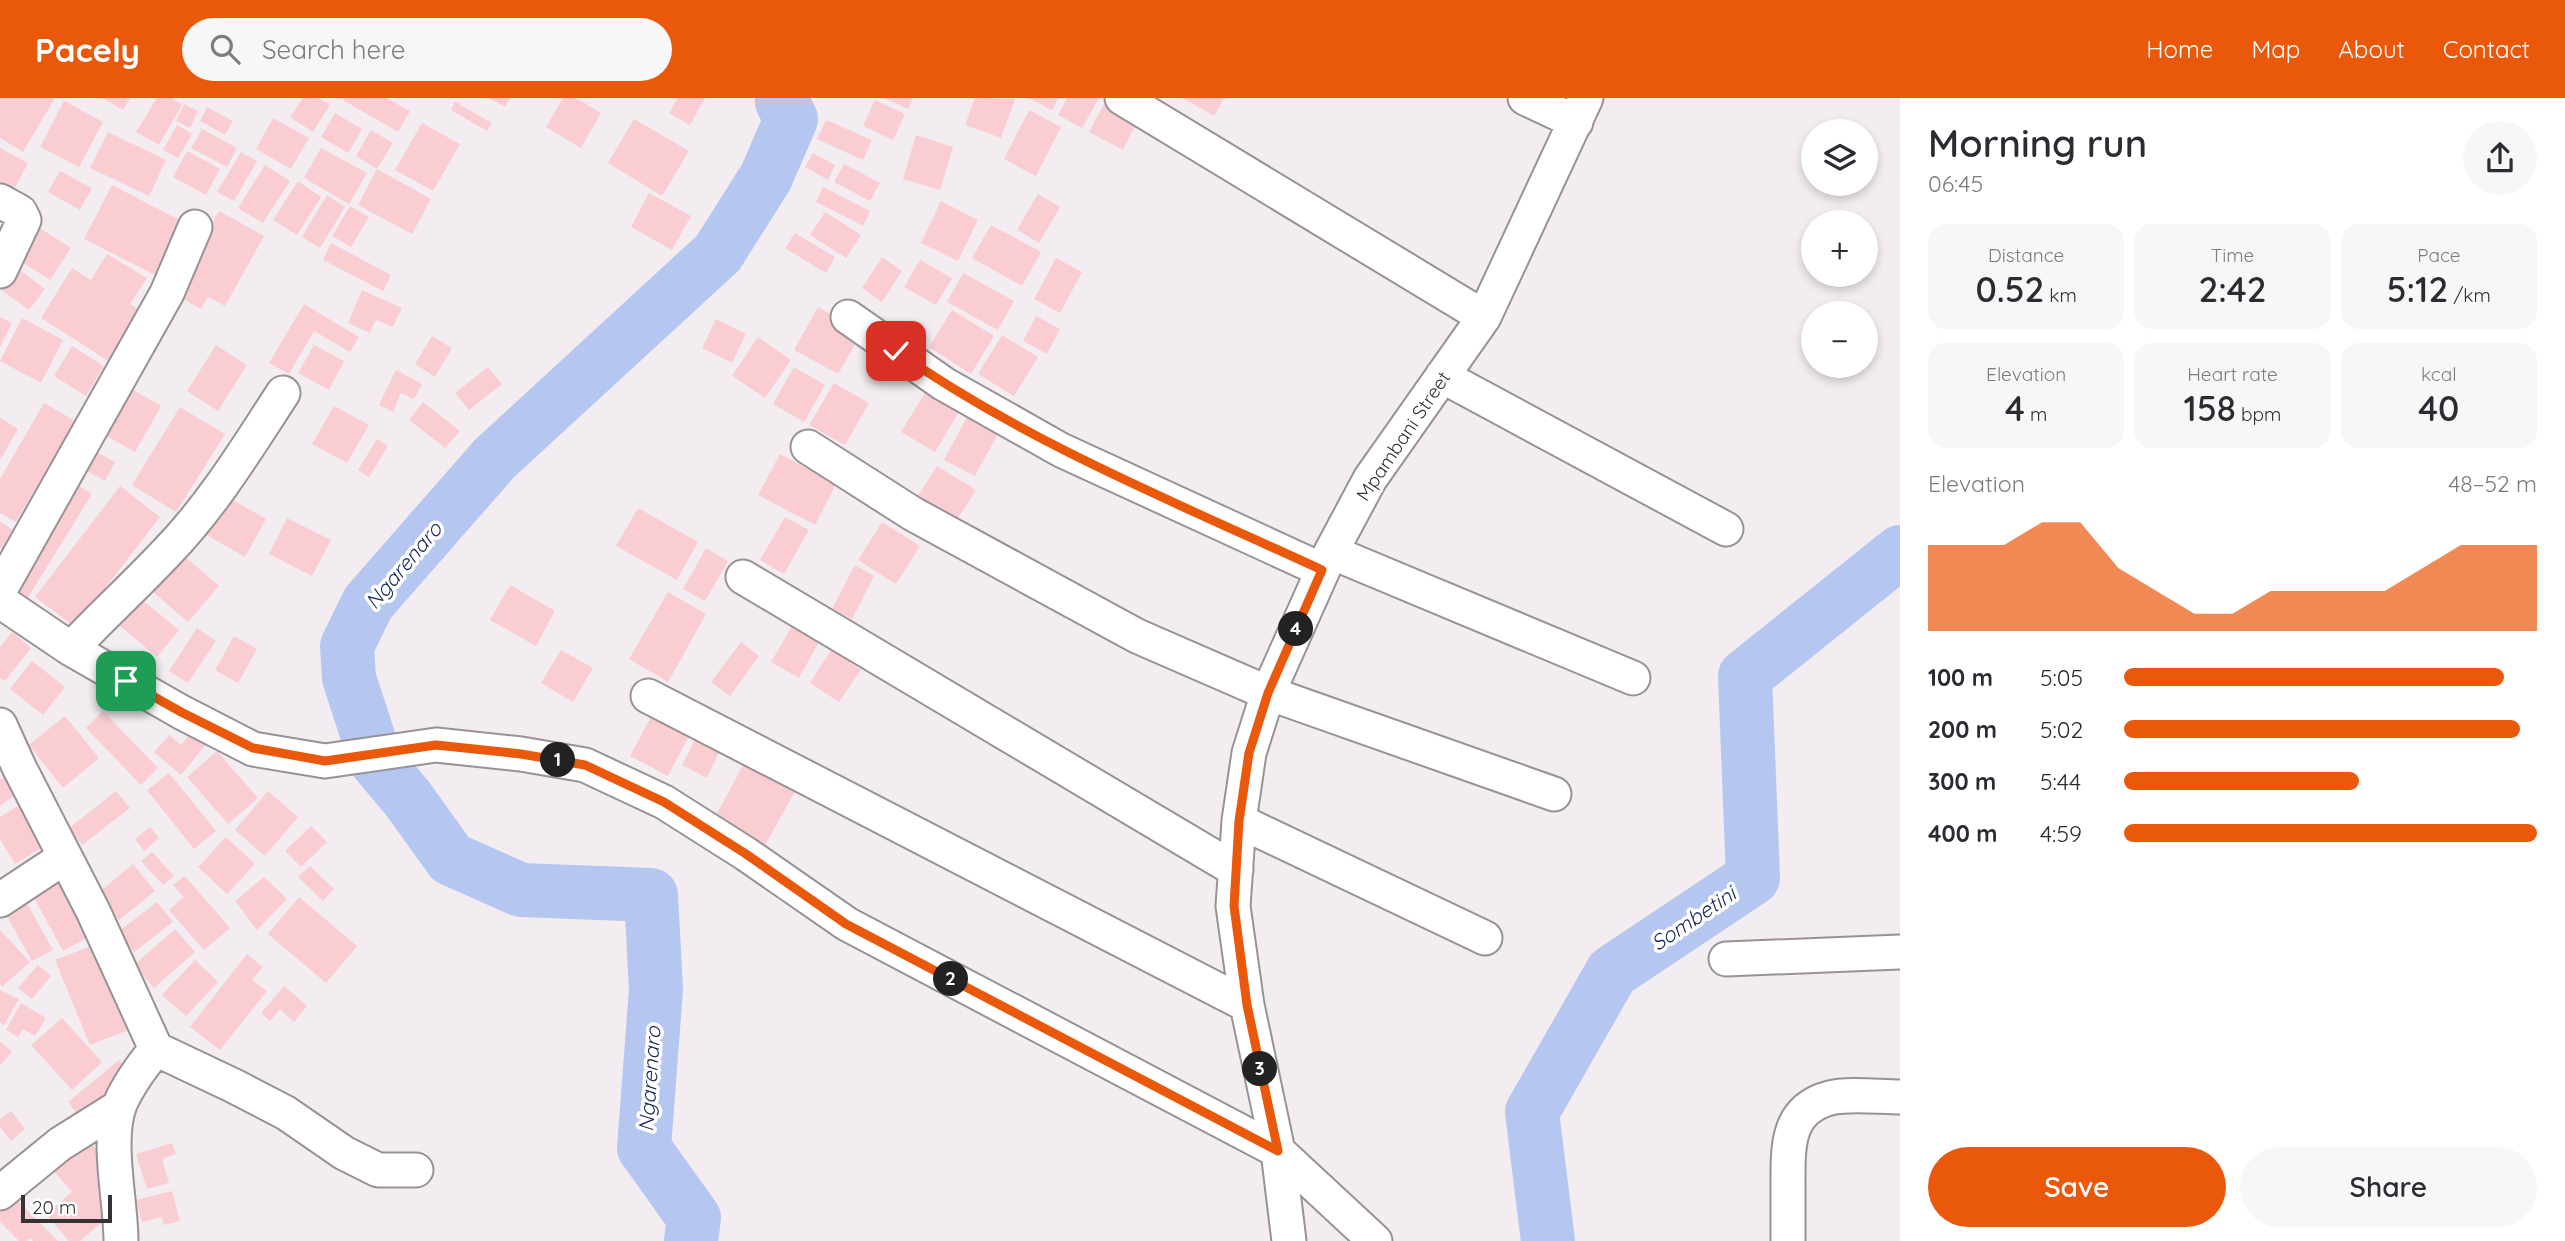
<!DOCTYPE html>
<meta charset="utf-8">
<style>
body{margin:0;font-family:Quicksand,sans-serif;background:#f7f7f7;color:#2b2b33;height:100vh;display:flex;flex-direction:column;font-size:26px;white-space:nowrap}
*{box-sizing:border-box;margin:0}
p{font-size:23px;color:#7c7c81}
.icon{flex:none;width:38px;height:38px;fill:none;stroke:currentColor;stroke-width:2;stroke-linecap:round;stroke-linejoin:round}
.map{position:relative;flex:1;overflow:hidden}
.panel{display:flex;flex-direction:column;background:#fff;width:665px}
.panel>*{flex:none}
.tools{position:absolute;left:1801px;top:21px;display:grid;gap:14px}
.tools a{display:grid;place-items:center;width:77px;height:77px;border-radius:50%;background:#fff;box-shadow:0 4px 10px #0003;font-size:35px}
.scale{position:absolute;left:21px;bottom:18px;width:91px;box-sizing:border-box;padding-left:7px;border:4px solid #353334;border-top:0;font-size:19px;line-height:24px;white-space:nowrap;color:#353334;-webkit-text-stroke:5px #fff;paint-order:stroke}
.pin{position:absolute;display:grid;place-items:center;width:60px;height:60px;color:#fff;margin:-30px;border-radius:14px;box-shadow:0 4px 10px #0006}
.km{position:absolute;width:35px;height:35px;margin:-18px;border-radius:50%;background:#222;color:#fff;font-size:19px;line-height:35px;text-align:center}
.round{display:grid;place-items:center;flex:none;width:74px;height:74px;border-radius:37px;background:#f7f7f7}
.head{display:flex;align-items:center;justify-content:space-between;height:119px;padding:0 28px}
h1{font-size:38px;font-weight:600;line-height:52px}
.metrics{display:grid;grid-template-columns:repeat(3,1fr);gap:10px;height:119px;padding:7px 28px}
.metrics div{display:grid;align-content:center;border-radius:18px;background:#f7f7f7;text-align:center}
.metrics b{font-size:35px;font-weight:600}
.metrics small{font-size:19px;font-weight:400}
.metrics p{font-size:19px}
.chart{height:196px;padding:14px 28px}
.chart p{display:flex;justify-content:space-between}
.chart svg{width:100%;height:126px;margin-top:7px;fill:#ea580c;opacity:.7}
.cta{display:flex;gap:14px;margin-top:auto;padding:14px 28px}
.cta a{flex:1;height:80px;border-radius:42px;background:#ea580c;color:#fff;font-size:28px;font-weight:600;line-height:80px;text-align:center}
.cta a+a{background:#f7f7f7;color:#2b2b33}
ul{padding:0 28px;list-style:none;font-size:23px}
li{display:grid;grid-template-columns:112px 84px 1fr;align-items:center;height:52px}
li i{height:18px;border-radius:9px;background:#ea580c}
header{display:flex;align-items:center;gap:42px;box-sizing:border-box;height:98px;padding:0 35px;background:#ea580c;color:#fff}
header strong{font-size:33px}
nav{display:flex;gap:38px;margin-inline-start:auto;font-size:24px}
.search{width:490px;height:63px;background:#f7f7f7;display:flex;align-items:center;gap:18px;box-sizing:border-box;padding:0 24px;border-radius:38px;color:#7c7c81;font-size:26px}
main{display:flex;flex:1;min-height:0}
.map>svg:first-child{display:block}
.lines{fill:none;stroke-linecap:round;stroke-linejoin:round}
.river{stroke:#b5c7f1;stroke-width:54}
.building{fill:#f9cdd1}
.minor-casing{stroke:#989296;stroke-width:37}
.minor{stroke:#fff;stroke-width:33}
.route-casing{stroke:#fff;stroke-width:14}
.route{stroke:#ea580c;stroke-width:9}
.labels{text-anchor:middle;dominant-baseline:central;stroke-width:7;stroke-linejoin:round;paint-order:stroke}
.street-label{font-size:19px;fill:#353334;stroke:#fff}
.water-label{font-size:21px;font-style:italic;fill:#1d2d60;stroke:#fff}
</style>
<header>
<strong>Pacely</strong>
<div class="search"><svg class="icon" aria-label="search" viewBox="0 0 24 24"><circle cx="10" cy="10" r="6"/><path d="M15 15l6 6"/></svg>Search here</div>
<nav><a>Home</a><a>Map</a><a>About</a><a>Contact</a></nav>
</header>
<main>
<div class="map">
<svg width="1900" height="1143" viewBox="0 0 1900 1143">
<rect width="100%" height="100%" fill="#f3edf1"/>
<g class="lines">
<path class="river" d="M691,1143L694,1120L644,1050L656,891L651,797L521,792L451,761L408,701L376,663L349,580L347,548L368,505L494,361L718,155L766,79L791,21L782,4L784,0
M1548,1143L1532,1014L1612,874L1753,780L1745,578L1900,454"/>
</g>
<path class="building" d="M0,0H55L23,54L0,40Z
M103,0H130L123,12Z
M157,0H171L182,7L159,47L136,34Z
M303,0H318L330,7L313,34L290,19Z
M344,0H386L410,13L398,34L343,2Z
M489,0H510L505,9Z
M563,0H575L601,15L581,50L546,29Z
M678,0H705L690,27L669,15Z
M884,0H913L908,11Z
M975,0L1015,1L1001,40L965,27Z
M1029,0H1058L1052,12Z
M1067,0H1099L1082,30L1058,17Z
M1183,0H1224L1214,18Z
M1107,1L1140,19L1123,52L1089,34Z
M875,2L905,16L893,42L863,28Z
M64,3L103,24L79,69L40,49Z
M455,4L492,25L487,33L451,12Z
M184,6L198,13L190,30L176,23Z
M207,9L233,23L225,37L200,23Z
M1029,12L1061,29L1036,78L1004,61Z
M335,15L362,31L348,55L321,39Z
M273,20L309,40L291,71L256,51Z
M634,21L689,53L662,98L608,65Z
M826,22L872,42L863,62L817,41Z
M422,25L460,46L433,93L395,72Z
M177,27L192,36L178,60L163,52Z
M202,31L237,50L227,69L191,50Z
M371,32L393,45L377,71L356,58Z
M108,34L166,62L149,98L90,70Z
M916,37L953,49L940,92L903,81Z
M0,50L28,65L12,95L0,88Z
M321,50L367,75L349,106L304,80Z
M187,53L220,71L206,97L173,79Z
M241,54L257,63L234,103L217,94Z
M813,55L835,67L828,82L805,69Z
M844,66L880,85L870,103L834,84Z
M265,67L290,83L263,125L238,110Z
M377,71L431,101L412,136L358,107Z
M60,73L92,90L80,112L48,94Z
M298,83L321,99L297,137L273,122Z
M112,87L187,126L159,179L84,141Z
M823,89L870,113L863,128L816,104Z
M649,95L691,118L672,152L631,129Z
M1038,96L1060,109L1039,145L1017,132Z
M327,97L345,109L320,150L302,139Z
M941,103L978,122L958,163L921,145Z
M350,108L369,119L351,149L332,138Z
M219,113L264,138L225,208L208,199L201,211L173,196Z
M825,114L861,137L846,160L810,137Z
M991,127L1041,154L1022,188L972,160Z
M38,129L71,150L50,182L17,161Z
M795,135L835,159L826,175L785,150Z
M331,145L391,177L383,193L323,162Z
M107,156L147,180L130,206L142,214L110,264L41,220L72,170L91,182Z
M882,159L902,173L882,204L862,190Z
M1056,160L1082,174L1060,215L1034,201Z
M920,162L952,180L936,207L904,189Z
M14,168L45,191L29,212L0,191Z
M963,175L1014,203L998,232L947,204Z
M362,192L402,210L393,229L376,222L370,235L348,225Z
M304,206L359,239L350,254L314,233L289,276L269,265Z
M818,209L862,234L838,276L794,252Z
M952,212L994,238L971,276L929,249Z
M1036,218L1060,231L1047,256L1023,243Z
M0,219L12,225L0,249Z
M22,220L63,242L41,285L0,263Z
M716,221L746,236L732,265L702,250Z
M1002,237L1038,259L1014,298L978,276Z
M432,238L452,250L435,279L415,266Z
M758,239L791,262L765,300L732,278Z
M216,247L247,267L218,313L187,293Z
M314,247L344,263L329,292L298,275Z
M72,248L104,268L86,298L54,278Z
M488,269L502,286L469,312L455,295Z
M794,269L825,287L804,324L773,306Z
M396,272L422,286L414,301L401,295L393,314L379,307Z
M834,285L869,305L845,347L809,327Z
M930,287L963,307L935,354L901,334Z
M130,290L161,308L135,354L103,336Z
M423,304L460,333L445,350L409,322Z
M44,305L75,323L16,424L0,415V381Z
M334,308L369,327L347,365L312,346Z
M180,309L225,336L176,414L132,387Z
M970,313L1001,330L975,378L944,362Z
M0,320L18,331L0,362Z
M377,341L388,348L369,379L358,372Z
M90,350L115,364L105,383L80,369Z
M780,356L836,386L815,427L758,397Z
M937,368L976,392L957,422L918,398Z
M73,384L92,396L27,501L8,489Z
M120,388L160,419L75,529L35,499Z
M226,398L266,421L245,459L205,436Z
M638,410L698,444L677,482L616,448Z
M785,419L809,432L784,476L760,462Z
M287,420L331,442L312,478L269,456Z
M0,424L15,433L3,451L0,449Z
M882,424L920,448L896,486L858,462Z
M706,450L728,463L705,503L683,491Z
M183,457L219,488L188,524L152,493Z
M855,467L874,478L852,521L832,511Z
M510,487L555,513L536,548L490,522Z
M668,494L706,516L668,584L629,561Z
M142,502L179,532L157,559L120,528Z
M795,523L822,538L799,580L771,564Z
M197,530L216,543L188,585L169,573Z
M12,534L31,550L5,583L0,580V549Z
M234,538L257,551L238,585L215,572Z
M741,544L759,558L730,598L711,584Z
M561,552L593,570L573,604L541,585Z
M831,552L861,572L839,604L810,585Z
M32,563L65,589L43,617L10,591Z
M655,611L693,630L668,678L630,658Z
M103,613L158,670L141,687L86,630Z
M65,618L99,660L63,690L29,647Z
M193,633L207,645L181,677L154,654L169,637L181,647Z
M698,636L722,648L707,680L682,667Z
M217,653L258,700L228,726L187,679Z
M746,662L797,690L765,747L715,719Z
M169,675L216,733L194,751L147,692Z
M7,677L20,693L0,708V682Z
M116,693L130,710L82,747L69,730Z
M268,693L298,719L265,758L235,732Z
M23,705L48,746L15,766L0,741V719Z
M311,728L327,744L301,769L285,753Z
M150,729L159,740L144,753L135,741Z
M226,739L255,766L227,796L198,769Z
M152,754L174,778L163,787L141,763Z
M133,766L155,793L119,822L97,796Z
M310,768L334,791L323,803L298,779Z
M185,778L230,830L204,852L169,812L184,799L173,787Z
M264,779L287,801L257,832L235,803Z
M61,781L91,838L63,853L32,796Z
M299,799L357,848L326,885L268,836Z
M24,800L53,852L32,863L3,811Z
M157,804L173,824L134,854L118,834Z
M175,831L195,854L154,890L134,867Z
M0,832L30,864L2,889L0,886Z
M96,846L131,931L90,947L55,862Z
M247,856L263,869L252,882L267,893L220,952L190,929Z
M195,862L218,884L186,918L162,897Z
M38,867L51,878L32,901L18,890Z
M284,888L307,908L294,924L280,911L270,923L261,915Z
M0,892L19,901L4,927L0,924Z
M21,905L46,920L35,938L23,931L18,939L6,932Z
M62,920L102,964L72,992L31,947Z
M0,943L12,954L0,967Z
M119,962L130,976L79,1018L68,1004Z
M11,1013L25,1031L11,1043L0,1029V1021Z
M86,1039L116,1075L97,1092L115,1113L80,1143H69L46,1116L72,1094L51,1070Z
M172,1045L176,1056L162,1061L169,1085L147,1091L136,1056Z
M172,1093L180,1123L164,1127L162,1119L142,1124L136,1102Z
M13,1098L58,1143H33L30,1140L27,1143H19L0,1124V1111Z"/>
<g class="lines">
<g class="minor-casing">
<path id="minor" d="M1122,0L1484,219
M1525,0L1576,24
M0,103L20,114L24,122L0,173
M848,219L944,286L1061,352L1322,472
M1442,278L1726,431
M808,349L913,416L1137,538L1268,595L1554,696
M1331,454L1633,580
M743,479L1236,772
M0,492L167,195L195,129
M0,503L71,551L181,614L253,651L325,663L436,647L521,656L585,667L664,704L746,756L847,826L1278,1053L1375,1143
M71,551C102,518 135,488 166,455C212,408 247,350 283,295
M648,598L1247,907
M0,627L19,669L93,813L156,951L234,988L286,1015L344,1055L378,1072H416
M1239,723L1485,840
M0,802L65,759
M1726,861L1900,854
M0,1095L60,1046L119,1009
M121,1143C121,1103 106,1042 120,1006C129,985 142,968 156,951
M1289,1143L1278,1053L1247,907L1233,808L1239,723L1249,655L1268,595L1331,454L1370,381L1484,219L1586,0
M1788,1143C1788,1123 1788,1103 1788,1083C1788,1048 1787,1011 1830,1000C1848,995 1880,999 1900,999"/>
</g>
<use href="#minor" class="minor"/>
</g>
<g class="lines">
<g class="route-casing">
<path id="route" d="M126,583L181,614L253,650L325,663L436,647L521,656L585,667L664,704L746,756L846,826L1278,1053L1247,907L1234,808L1239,723L1249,655L1268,595L1322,472C1177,405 1027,345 896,253"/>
</g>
<use href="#route" class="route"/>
</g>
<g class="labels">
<g class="street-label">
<text transform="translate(1403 338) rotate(-56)">Mpambani Street</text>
</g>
<g class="water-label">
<text transform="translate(403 467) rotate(-50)">Ngarenaro</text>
<text transform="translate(1693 820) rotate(-34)">Sombetini</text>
<text transform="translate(649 981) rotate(-86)">Ngarenaro</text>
</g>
</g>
</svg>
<div class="tools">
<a><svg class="icon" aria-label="layers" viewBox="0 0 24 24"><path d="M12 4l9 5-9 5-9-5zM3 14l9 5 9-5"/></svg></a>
<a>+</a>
<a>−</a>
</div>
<div class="scale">20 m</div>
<div class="pin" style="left:126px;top:583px;background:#1e9e55"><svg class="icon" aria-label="arrive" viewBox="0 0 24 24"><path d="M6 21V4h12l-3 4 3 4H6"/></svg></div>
<div class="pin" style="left:896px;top:253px;background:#d93025"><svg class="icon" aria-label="check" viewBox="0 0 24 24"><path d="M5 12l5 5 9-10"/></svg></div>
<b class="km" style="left:558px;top:662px">1</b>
<b class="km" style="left:951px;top:881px">2</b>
<b class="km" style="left:1260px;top:971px">3</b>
<b class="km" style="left:1296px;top:531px">4</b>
</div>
<section class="panel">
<div class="head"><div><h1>Morning run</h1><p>06:45</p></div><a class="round"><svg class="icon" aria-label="share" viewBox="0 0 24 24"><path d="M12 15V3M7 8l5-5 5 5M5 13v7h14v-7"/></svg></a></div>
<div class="metrics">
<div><p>Distance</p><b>0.52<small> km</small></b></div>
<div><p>Time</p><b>2:42</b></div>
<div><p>Pace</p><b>5:12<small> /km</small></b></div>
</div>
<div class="metrics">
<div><p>Elevation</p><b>4<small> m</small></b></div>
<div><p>Heart rate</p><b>158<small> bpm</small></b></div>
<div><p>kcal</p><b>40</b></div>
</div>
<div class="chart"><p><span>Elevation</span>48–52 m</p>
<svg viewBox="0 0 160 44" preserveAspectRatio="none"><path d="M0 44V14L10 14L20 14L30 6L40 6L50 22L60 30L70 38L80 38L90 30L100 30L110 30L120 30L130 22L140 14L150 14L160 14V44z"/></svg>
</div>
<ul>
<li><b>100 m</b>5:05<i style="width:92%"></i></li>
<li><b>200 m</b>5:02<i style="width:96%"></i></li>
<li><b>300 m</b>5:44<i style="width:57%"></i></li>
<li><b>400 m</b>4:59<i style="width:100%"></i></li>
</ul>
<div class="cta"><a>Save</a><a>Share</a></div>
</section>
</main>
